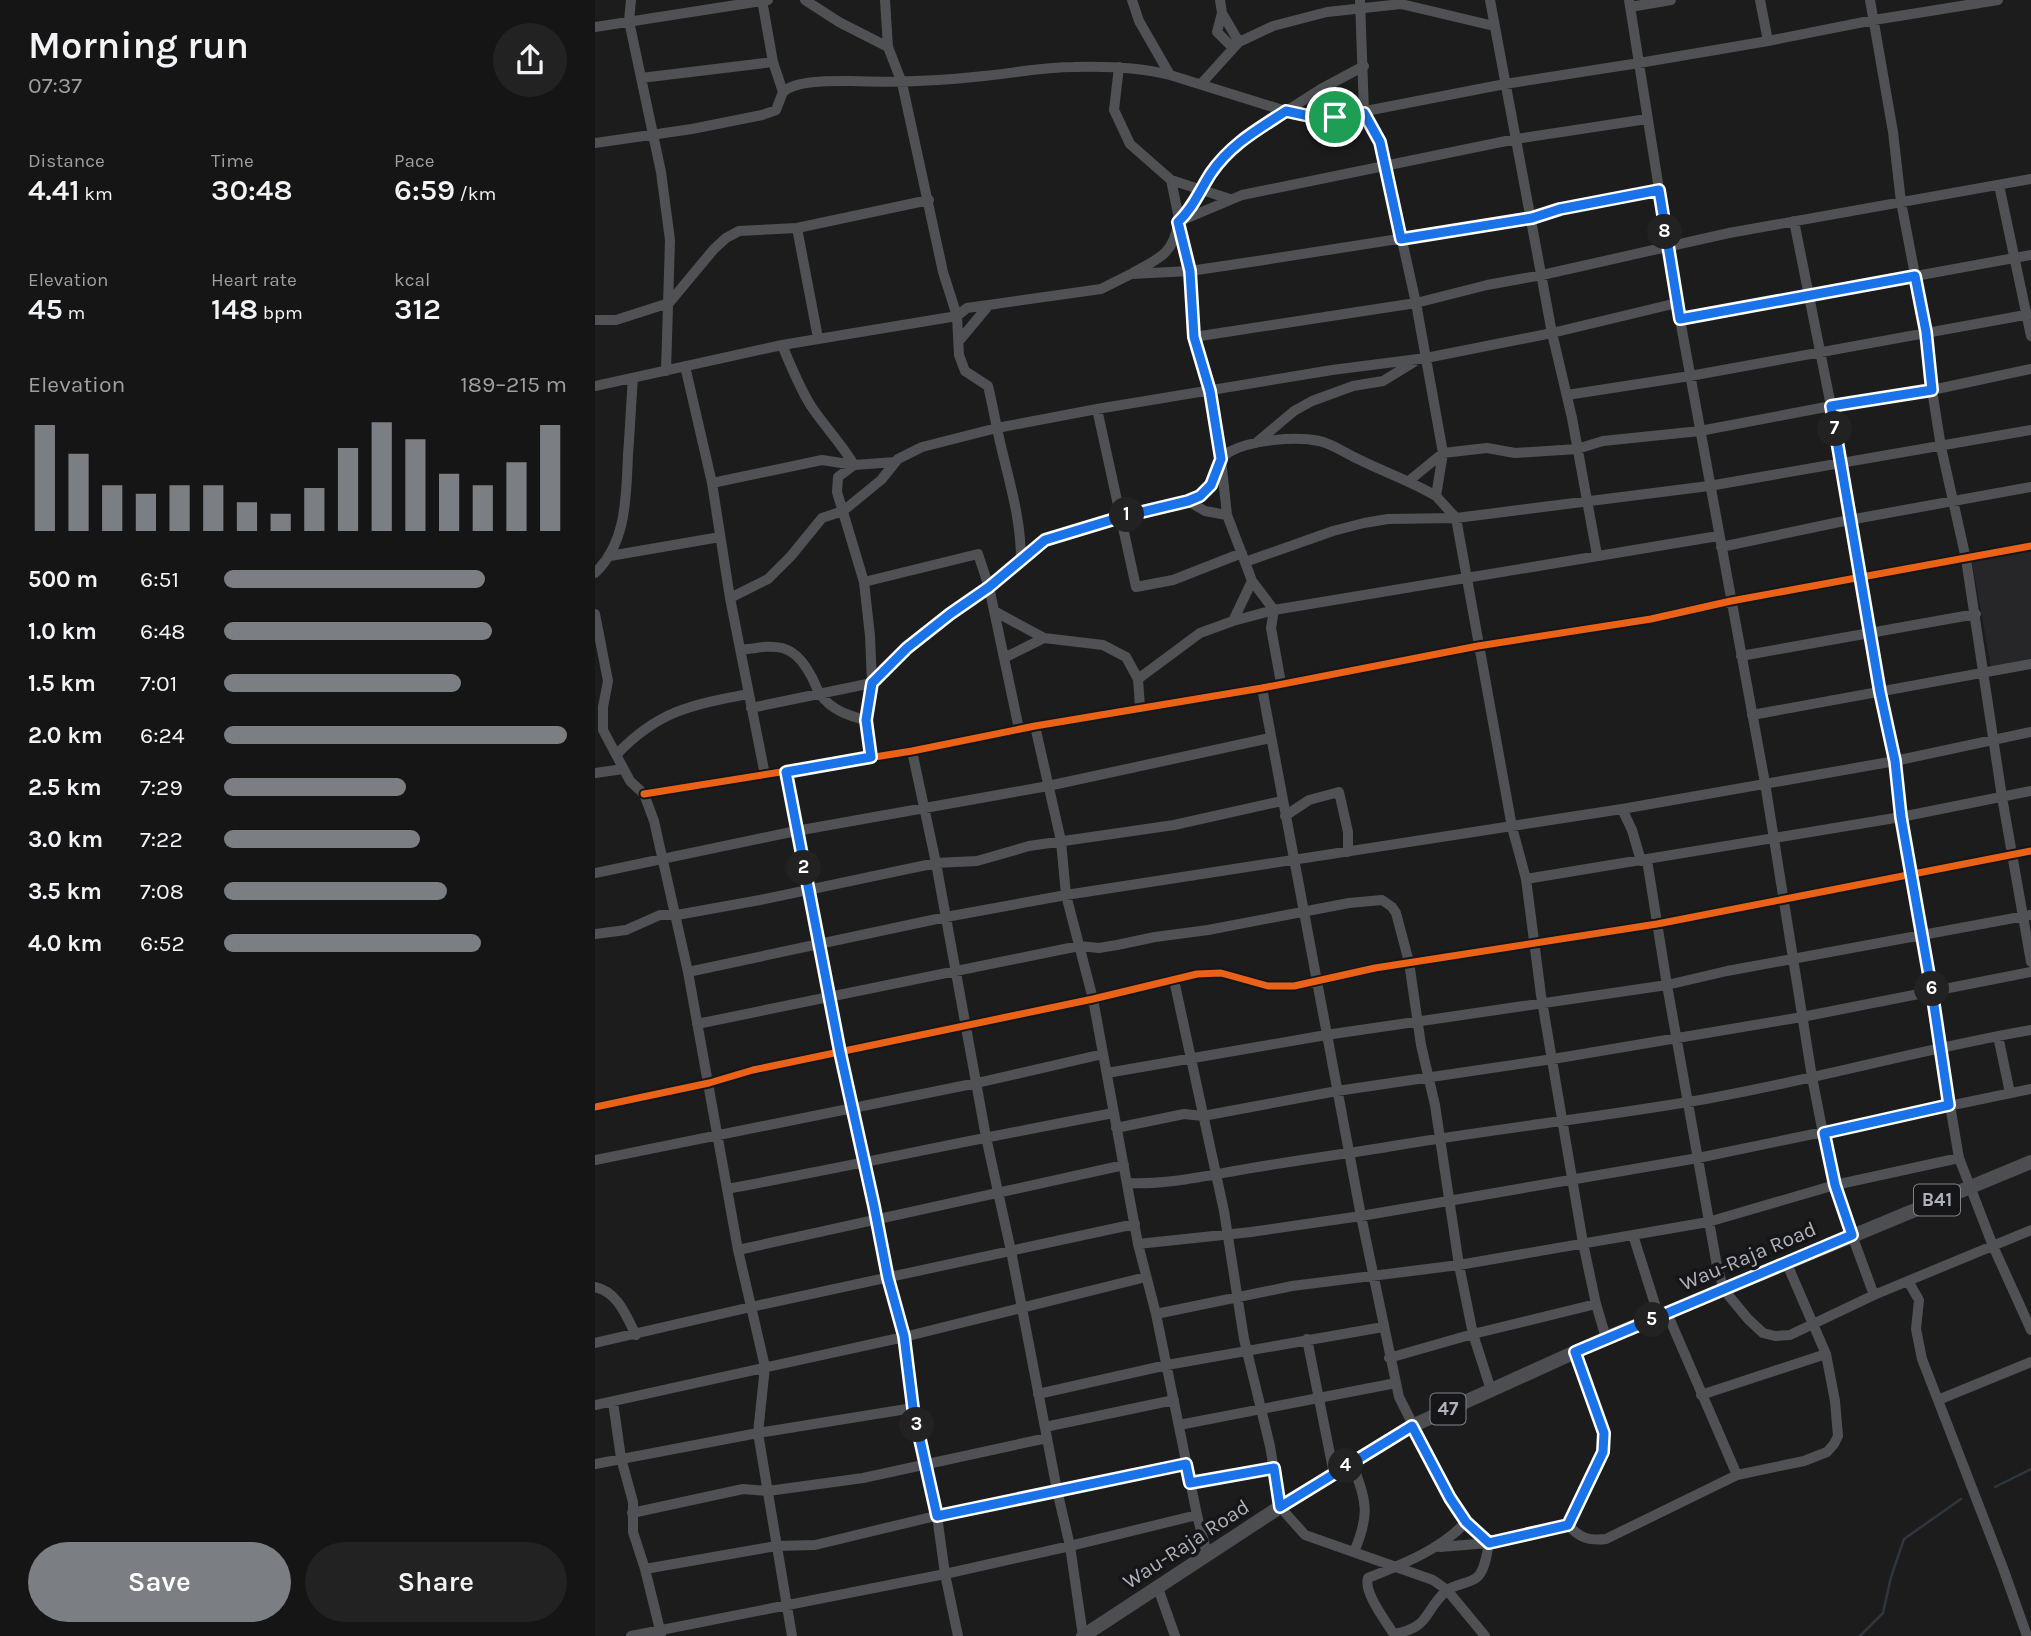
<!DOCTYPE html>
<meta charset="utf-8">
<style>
body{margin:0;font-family:Karla,sans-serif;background:#222;color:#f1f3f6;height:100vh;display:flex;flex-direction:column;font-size:26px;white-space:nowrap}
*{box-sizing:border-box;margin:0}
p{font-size:23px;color:#9d9fa0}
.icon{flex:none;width:38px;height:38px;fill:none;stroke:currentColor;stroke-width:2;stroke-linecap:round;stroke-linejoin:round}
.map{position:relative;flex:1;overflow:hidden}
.details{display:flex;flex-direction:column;background:#151515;width:595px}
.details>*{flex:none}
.pin{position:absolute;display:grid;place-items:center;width:60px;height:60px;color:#fff;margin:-30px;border:4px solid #fff;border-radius:50%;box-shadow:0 2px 7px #0007}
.km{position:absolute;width:35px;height:35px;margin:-18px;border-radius:50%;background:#222;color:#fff;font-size:19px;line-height:35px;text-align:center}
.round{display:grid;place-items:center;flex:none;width:74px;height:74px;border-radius:37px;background:#222}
.summary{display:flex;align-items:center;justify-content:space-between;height:119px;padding:0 28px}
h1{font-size:38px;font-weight:600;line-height:52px}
.metrics{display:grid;grid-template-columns:repeat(3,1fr);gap:10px;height:119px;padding:7px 28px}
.metrics div{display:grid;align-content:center}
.metrics b{font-size:30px;font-weight:600}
.metrics small{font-size:19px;font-weight:400}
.metrics p{font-size:19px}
.chart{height:196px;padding:14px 28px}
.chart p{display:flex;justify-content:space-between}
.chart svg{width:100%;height:126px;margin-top:7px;stroke:#7b7e83;stroke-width:6}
.primary-button{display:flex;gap:14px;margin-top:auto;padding:14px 28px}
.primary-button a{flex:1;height:80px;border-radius:42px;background:#7b7e83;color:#fff;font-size:28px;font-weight:600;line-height:80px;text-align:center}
.primary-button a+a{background:#222;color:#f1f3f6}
ul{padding:0 28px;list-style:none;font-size:23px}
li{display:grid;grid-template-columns:112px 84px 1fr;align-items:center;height:52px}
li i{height:18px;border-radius:9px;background:#7b7e83}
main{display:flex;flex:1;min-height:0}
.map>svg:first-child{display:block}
.built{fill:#262628}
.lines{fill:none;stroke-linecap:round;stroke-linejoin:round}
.stream{stroke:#2f363e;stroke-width:2.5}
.minor{stroke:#505155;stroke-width:10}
.major{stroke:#4d4e51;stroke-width:14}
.cycleway-casing{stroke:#161618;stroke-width:11}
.cycleway{stroke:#ea6118;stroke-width:7}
.route-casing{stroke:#fff;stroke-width:14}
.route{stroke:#1a73e8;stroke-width:9}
.labels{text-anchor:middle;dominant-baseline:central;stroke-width:7;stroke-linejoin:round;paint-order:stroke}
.shield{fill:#161618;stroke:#80838a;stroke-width:2}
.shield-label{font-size:19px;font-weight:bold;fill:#aeb2bb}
.street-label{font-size:21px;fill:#aeb2bb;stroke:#161618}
</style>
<main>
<section class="details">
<div class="summary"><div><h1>Morning run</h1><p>07:37</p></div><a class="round"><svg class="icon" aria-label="share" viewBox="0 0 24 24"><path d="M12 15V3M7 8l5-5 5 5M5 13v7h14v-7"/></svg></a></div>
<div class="metrics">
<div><p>Distance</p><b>4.41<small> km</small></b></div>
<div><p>Time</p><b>30:48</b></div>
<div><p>Pace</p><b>6:59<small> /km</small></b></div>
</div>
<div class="metrics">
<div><p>Elevation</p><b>45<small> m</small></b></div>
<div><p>Heart rate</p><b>148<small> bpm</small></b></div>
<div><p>kcal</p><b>312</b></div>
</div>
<div class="chart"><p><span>Elevation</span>189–215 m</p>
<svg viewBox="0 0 160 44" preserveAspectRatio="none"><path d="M5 44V7M15 44V17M25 44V28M35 44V31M45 44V28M55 44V28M65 44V34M75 44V38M85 44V29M95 44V15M105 44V6M115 44V12M125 44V24M135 44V28M145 44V20M155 44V7"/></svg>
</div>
<ul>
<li><b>500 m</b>6:51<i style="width:76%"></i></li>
<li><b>1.0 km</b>6:48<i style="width:78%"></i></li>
<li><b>1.5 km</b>7:01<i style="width:69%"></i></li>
<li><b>2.0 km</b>6:24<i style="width:100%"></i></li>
<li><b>2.5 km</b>7:29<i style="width:53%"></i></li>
<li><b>3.0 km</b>7:22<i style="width:57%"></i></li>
<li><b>3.5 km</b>7:08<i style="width:65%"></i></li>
<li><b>4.0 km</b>6:52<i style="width:75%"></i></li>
</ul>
<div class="primary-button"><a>Save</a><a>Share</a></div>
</section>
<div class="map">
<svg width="1436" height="1636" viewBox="0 0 1436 1636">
<rect width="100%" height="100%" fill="#1c1c1c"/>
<path class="built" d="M1436,551V659L1396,667L1377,562Z"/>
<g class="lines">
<path class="stream" d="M1400,1487L1436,1469
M1265,1636L1288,1613L1296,1577L1309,1539L1366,1499"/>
<path class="minor" d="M36,0L34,21L66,172L75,240L71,371
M210,0L244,22L293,47
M290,0L293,47L307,83L348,272L362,316L364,355L370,371L393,386C398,406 401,426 406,446C415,485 426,519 426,560
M537,0L544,21L575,75L691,111L719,117H740L910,84L1044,63L1173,41L1279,20L1403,0
M625,0L627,13L622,32L637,47
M765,0L769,112L785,142L821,303L848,453L841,496L861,518L917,827L931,879L946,995L988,1243L1001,1304L1011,1338
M895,0L957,333L977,418L1002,555
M1034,0L1082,303L1170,783L1217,1077L1234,1164L1244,1200L1279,1295
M1165,0L1173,41
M1275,0L1298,132L1306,202L1331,332L1337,390L1346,447L1371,559L1407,797L1436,962
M1035,7L1076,0
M627,13L644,42
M0,27L173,0
M524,67L519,110L535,144L576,180L595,271L599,337L615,391L626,459L632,515L650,562L738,531L769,523L793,519L861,518L1114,486L1436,430
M46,78L178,62
M606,84L644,42L678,26L732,12L806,4L899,26
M188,92C201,80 237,81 255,81C300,83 344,81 389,76C419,73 449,67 479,67C511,66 544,67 575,75
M0,143L97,129L167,115L181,110L188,92L178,62L167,0
M576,180L635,199
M1404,185L1436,336
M1199,221L1236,406L1285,692L1300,761L1306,817L1364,1158L1398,1246L1436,1330
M583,222L647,195L921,139L1052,119
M202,228L223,338
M539,272C564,259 580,252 583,222L596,210L618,171L644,141L726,89L769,66
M1085,319L1436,255
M0,320H21L74,303L119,249L131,238L144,231L202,228L334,200
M599,337L821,303L892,285L947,275L1134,233L1436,179
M364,341L394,305
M187,345C196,366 204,387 216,406C230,427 247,444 259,465
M90,366L117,483L135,598L170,775
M0,386L187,345L362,316L372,308L506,289L536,274L595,271L669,260L937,218L965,209L1064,190
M972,395L1095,376L1436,314
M502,409L541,587L578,580L647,553
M661,443L699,411L717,401L758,386L788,381L819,362
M259,465L243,477L242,492L269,582L383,554L394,587L424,729
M815,480L848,453L892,448L920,453L982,449L1008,441L1105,431L1236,406L1337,390L1436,369
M117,483L227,460L259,465L300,462
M593,501L610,511L632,515
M1126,547L1254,520L1436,487
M15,556L125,537
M650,562L657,581L679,610
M0,573C32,542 31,497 33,455C35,429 36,404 38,378
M135,598L173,579L196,556L227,518L248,511L286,480L303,459L327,447L402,428L502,409L737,370L831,358L957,333L1082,303
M679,610L676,628L686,683
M399,611L449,638L508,645L531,657L543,679L545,707
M0,614L13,681L8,707V730L35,781L49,794L59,821L93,972L143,1250L170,1367L163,1433L197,1636
M638,621L657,581
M146,650C179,645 197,641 215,674C219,680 221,688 225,694C236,710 254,716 271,720
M1146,656L1381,614
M409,658L449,638
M543,679L605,633L638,621L679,610L1123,536
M667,688L766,1216L804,1397L855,1498L871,1522L894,1543C892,1553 890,1572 881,1578C873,1584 859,1584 851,1591C828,1612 836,1627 799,1634
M156,708L277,683L275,636L269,582
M1157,715L1436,664
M440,726L466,841L471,895L498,999L543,1244L561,1314L602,1515L612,1554
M317,751L341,863L391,1137L416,1251L462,1490L475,1546L488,1636
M21,755C63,711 95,705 153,694
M276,757L271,720L277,683L291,666L312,648L355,614L394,587L451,540L605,496C620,483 621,461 634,452C656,440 700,436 724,441C738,444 750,453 763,459C789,472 816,481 841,496
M191,772L245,1053L282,1219L293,1278L309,1337L318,1408L342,1516L350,1574L363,1636
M0,773L28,769
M49,794L317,751L440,726L667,688L883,646L1056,619L1136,601L1436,546
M1027,809L1037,830L1046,861
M690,816L714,800L744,792L753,832V852
M1052,860L1072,985L1122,1266L1129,1290L1153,1319L1168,1333L1180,1336L1195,1335L1279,1295L1436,1230
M0,873L201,831L453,786L675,738
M931,879L1306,817L1436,791
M0,934L31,930L65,915H82L165,900L341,863L382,861L434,846L579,825L687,801
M93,972L351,917L471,895L1027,809L1300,761L1436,732
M579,980L629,1211L649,1339L675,1446L685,1507L710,1535L838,1580L852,1590L890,1636
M102,1024L484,946L504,948L522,945L560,937L613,930L754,903L787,900L797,907L801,913L814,962L826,1045L840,1105L864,1265L878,1334L896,1390
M1403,1036L1415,1093
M512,1073L731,1035L1072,985L1132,971L1436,915
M0,1107L114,1083L158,1070L498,999L602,974L626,973L673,986H699L780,968L1062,924L1436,851
M521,1128L589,1114L608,1116L742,1091L958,1059L1207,1017L1436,972
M0,1160L382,1083L508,1054
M532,1183C577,1185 618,1174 663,1167C710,1159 757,1153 804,1145C900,1129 997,1118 1093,1102C1209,1083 1321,1050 1436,1030
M132,1189C261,1165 389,1137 519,1113
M1038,1235L1064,1317
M543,1244L656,1232L766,1216L1103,1158L1436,1089
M143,1250L529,1165
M1313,1281L1324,1300L1321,1329L1327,1359L1408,1568L1432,1636
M0,1287C23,1292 31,1316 41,1335
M1072,1313L1142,1475
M561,1314L697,1286L864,1265L1113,1222L1240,1185L1364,1158
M712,1339L739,1474
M0,1343L156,1307L540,1224
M794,1358L878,1334L1001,1304
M443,1394L572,1365L788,1327
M1106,1395L1231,1354
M1343,1400L1436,1362
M18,1402L26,1458L38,1502V1532L50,1569L66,1634
M0,1405L309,1337L551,1277
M584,1425L801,1383
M450,1427L579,1400
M757,1462C771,1502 776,1512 759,1552
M0,1464L163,1433L318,1408
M595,1483L679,1468
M37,1513L148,1489L173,1491L268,1478L452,1438
M973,1525C985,1538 993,1541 1011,1539L1142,1475L1209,1461L1232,1452L1239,1444L1243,1436L1240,1401L1231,1354L1192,1264
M973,1525L1008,1452L1009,1433L980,1352
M845,1547L894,1543L973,1525
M50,1569L181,1546L220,1545L357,1512L591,1464
M563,1588L580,1636
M36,1636L350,1574L475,1546L602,1515
M800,1636C792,1623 768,1592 773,1578C808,1564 845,1550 871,1522"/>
<path class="major" d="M488,1636L685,1507L817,1426L1011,1338L1436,1162"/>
<g class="cycleway-casing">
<path id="cycleway" d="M49,794L317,751L440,726L667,688L883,646L1056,619L1136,601L1436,546
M0,1107L114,1083L158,1070L498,999L602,974L626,973L673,986H699L780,968L1062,924L1436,851"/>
</g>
<use href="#cycleway" class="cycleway"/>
</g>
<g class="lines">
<g class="route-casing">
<path id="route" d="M691,111L719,117L769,113L785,142L806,239L937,218L965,209L1064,190L1085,319L1320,276L1331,332L1337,390L1236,406L1285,692L1300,761L1306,817L1337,992L1354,1105L1229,1133L1240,1185L1257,1235L980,1352L1009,1433L1008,1452L973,1525L894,1543L871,1522L855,1498L817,1426L685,1507L679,1468L595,1483L591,1464L342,1516L318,1408L309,1336L293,1278L279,1206L245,1052L191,772L276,757L271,720L277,683L312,648L355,614L394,587L450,540L526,517L593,501L605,496L616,485L626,459L615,391L599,337L595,271L583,222C598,208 605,190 616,173C636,144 662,130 691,111Z"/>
</g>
<use href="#route" class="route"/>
</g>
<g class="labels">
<g class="shield">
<rect x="1319" y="1184.5" width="46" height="31" rx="5"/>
<rect x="835.5" y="1393.5" width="35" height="31" rx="5"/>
</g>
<g class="shield-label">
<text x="1342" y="1200">B41</text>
<text x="853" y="1409">47</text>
</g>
<g class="street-label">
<text transform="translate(1153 1256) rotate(-23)">Wau-Raja Road</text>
<text transform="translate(591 1544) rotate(-33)">Wau-Raja Road</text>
</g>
</g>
</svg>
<div class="pin" style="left:740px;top:117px;background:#1e9e55"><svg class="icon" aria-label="arrive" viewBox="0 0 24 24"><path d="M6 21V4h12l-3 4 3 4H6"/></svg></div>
<b class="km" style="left:532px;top:515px">1</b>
<b class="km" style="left:209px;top:868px">2</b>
<b class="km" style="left:322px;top:1425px">3</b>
<b class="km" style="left:751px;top:1466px">4</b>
<b class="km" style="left:1057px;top:1320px">5</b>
<b class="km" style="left:1337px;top:989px">6</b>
<b class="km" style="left:1240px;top:429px">7</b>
<b class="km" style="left:1070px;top:232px">8</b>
</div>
</main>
